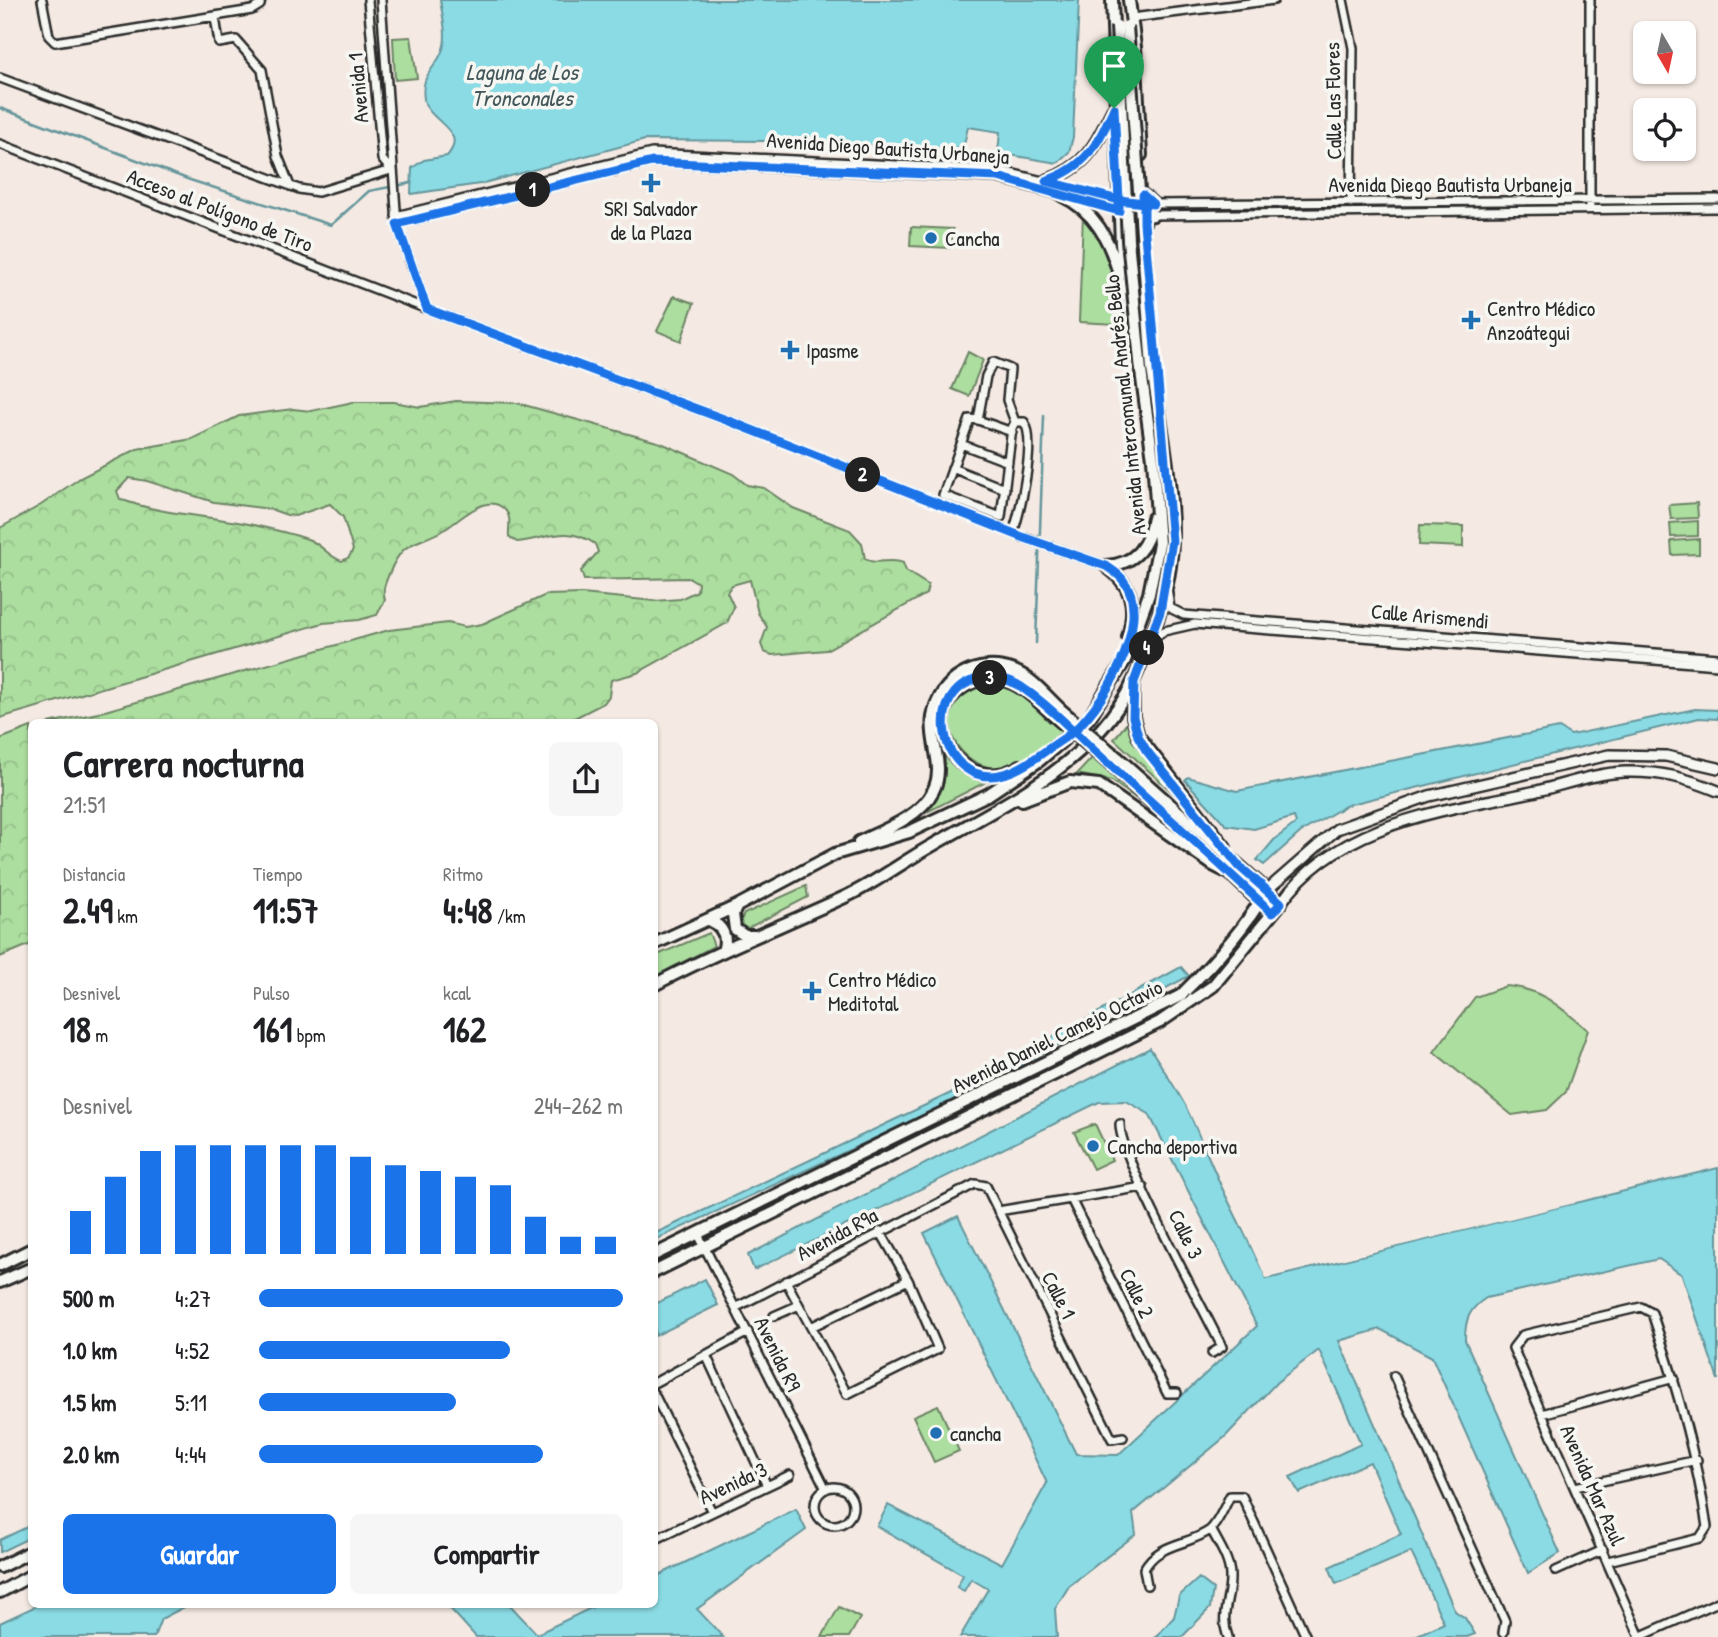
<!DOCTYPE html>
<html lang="es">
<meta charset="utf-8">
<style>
body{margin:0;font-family:"Patrick Hand",sans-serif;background:#f6f6f6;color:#202124;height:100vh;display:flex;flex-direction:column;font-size:26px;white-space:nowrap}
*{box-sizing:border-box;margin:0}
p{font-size:23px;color:#757577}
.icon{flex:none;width:38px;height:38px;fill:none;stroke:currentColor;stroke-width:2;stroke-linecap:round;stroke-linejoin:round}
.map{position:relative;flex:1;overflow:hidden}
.details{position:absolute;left:28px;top:719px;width:630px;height:889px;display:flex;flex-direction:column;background:#fff;border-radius:10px;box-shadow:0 2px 5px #0004}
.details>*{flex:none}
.needle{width:46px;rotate:171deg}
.fabs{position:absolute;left:1633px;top:21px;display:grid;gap:14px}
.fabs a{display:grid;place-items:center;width:63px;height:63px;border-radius:10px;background:#fff;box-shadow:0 2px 5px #0004;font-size:35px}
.pin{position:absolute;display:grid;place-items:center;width:60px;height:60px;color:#fff;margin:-72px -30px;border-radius:50% 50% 50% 0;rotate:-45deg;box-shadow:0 0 7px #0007}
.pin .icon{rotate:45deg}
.km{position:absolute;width:35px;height:35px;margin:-18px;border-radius:50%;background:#222;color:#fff;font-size:19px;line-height:35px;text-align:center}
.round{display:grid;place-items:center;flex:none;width:74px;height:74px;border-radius:10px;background:#f6f6f6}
.headline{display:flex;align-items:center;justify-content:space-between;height:119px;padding:0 35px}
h1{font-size:38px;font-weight:700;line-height:52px}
.metrics{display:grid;grid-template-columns:repeat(3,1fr);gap:10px;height:119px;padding:7px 35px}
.metrics div{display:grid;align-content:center}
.metrics b{font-size:35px;font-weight:700}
.metrics small{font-size:19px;font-weight:400}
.metrics p{font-size:19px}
.chart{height:196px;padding:14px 35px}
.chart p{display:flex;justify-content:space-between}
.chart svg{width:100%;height:126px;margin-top:7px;stroke:#1a73e8;stroke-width:6}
.cta{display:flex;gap:14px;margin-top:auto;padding:14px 35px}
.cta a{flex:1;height:80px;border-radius:10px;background:#1a73e8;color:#fff;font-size:28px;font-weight:700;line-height:80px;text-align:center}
.cta a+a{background:#f6f6f6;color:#202124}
ul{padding:0 35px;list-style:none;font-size:23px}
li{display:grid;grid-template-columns:112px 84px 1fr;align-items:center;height:52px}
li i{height:18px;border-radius:9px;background:#1a73e8}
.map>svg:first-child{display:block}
.green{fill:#acde9f;stroke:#6c8465;stroke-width:2}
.forest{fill:url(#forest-crowns);stroke:#6c8465;stroke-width:2;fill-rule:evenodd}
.water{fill:#8bdbe5;stroke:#65959b;stroke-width:2}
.pier{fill:#f5eae3}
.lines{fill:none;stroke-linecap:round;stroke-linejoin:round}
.stream{stroke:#65959b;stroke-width:2.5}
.minor-casing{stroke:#2b2b2b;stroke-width:12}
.tertiary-casing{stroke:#2b2b2b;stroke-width:14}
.secondary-casing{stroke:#2b2b2b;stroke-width:16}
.minor{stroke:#f6f6f2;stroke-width:7}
.tertiary{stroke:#f6f6f2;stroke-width:9}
.secondary{stroke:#f6f6f2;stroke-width:10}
.secondary-bridge-casing{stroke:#2b2b2b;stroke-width:16;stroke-linecap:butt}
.secondary-bridge{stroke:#f6f6f2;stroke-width:10}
.route-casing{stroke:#fff;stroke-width:14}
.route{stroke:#1a73e8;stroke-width:9}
.poi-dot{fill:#1f6fb2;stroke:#f6f6f2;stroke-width:2.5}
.labels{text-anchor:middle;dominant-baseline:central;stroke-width:7;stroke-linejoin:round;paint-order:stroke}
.street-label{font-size:21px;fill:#2b2b2b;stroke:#f6f6f2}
.poi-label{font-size:21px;fill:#2b2b2b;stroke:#f6f6f2;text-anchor:start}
.water-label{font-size:23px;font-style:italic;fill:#43575a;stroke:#f6f6f2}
</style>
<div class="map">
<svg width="1718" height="1637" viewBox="0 0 1718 1637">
<defs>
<pattern id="forest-crowns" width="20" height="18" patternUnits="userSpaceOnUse" patternTransform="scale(1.75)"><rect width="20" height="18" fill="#acde9f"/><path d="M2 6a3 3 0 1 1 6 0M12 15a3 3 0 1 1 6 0" fill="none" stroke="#94bf89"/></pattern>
</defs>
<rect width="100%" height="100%" fill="#f5eae3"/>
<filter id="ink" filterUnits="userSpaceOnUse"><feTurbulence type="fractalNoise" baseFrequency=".0143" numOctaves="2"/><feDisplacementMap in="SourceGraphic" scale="14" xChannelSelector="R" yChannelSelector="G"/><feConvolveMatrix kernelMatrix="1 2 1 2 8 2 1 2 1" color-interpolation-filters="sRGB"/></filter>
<g filter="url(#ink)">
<path class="green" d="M411,37L417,78L395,80L393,38Z
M1083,214C1116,248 1116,278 1116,324L1079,322Z
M911,227L953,229L951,248L910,246Z
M674,296L694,303L681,341L657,331Z
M968,352L983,360L969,396L952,389Z
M1697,503L1698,518L1671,519L1669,505Z
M1698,521V536L1671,537L1670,523Z
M1420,525L1463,526V547L1419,545Z
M1699,539V554L1672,555L1671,541Z
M992,681L1022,691L1066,731C1049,743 1031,759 1010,766C970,780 926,723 962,692C969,686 983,684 992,681Z
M1127,723L1186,805L1114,739Z
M945,754L963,772L984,783L929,811L944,782Z
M1094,756L1160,816L1112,781L1077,774Z
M806,886L808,897L746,929L739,924L744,914Z
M709,933L714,946L655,977V956Z
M1506,986C1541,988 1561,1008 1588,1030L1566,1092L1547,1110L1512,1115L1434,1052L1475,997Z
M1095,1124L1112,1160L1093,1169L1074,1132Z
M938,1405L959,1451L934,1462L913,1416Z
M839,1607L860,1618L849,1637H822Z"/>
<path class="forest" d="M456,401L517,403L661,443L733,474L747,485L764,488L793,508L850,530L862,543L865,559C877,566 890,557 903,563L906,571L928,585L926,594L826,650L772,655L764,652L761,644L767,627L758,613L750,580L732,585L727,592L734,607L727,623L637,673L611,680L609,696L604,703L565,723H48L98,713L389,630L448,623L465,627L482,624L546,595L582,594L655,601L680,599L697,591L698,583L690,578L584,580L581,571L598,552L595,544C565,524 546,540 517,542L509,537C508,528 512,518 506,511C488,489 460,521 445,529C415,547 404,537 389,574C385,584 382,589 385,600L377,615L359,620L323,623L0,718V528L41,505L80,478L137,449L192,439L239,416L293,409L311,411L353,402H394L420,407ZM129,478L147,481L214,502L270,509L287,515L295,516L330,504L343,517L353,550L349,557L342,561C329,557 323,546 310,540C300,536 271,529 258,526C212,515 164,516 120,499L117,491Z
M31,727V944L0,957V739Z"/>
<path class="water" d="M440,0H1079L1073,137L1069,152L1057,163L998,153L1000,132L968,127L963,149L766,141L645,140L480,184L411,194L412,168L424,160L447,156C470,130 427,122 424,99C420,73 436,70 443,49C448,36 442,14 440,0Z
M1695,709L1718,710V719L1699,718L1347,805L1301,832L1264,865L1257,860L1274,840L1296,823L1294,817L1254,829L1226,825L1185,780L1188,777L1237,791L1559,728L1571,735Z
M1181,967L1189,976L923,1116L655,1240V1230L656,1233L692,1216L953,1092Z
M1150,1048L1186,1105L1221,1186L1267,1279L1718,1168V1380L1682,1275L1659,1259L1486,1298C1469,1309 1465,1319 1465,1340L1560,1553L1528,1573L1432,1357L1380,1329L1339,1341L1455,1611L1465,1618L1475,1634L1467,1637H1413L1444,1623L1411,1552L1336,1584L1329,1567L1401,1534L1370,1462L1299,1493L1290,1477L1361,1444L1319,1350L1277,1382L1225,1437L1133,1513L1136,1534L1069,1586L1055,1609L1057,1637H960L988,1589L971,1579L964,1591L957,1587L963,1575L877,1526L888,1505L1002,1564L1047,1483L924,1233L958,1216L1076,1454L1118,1455L1257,1326L1149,1114L1126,1101L1099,1102L754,1270L748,1255Z
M705,1279L718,1305L655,1336V1304Z
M796,1509L806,1530L697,1609L723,1637H476L447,1605H510L537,1634L597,1605H654L655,1577Z
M31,1525V1537L0,1552V1540Z
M1199,1578L1213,1589L1210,1608L1182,1637H1156L1174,1617L1179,1596Z
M38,1605H188L161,1619L154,1637H0V1623Z"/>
<path class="pier" d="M1170,1071L1190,1103L1267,1275L1575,1199V1203L1266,1278L1186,1105L1167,1072Z"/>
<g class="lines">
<path class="stream" d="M0,108L190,180L331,225L369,191L411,183
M1036,643L1044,416"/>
<g class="minor-casing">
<path id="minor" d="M42,0L49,36L55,42L252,10L260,5L261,0
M368,0L382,159L391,170
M381,0L397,224L427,309L729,421L1025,538L1106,566
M1343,0L1353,48L1351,203
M1590,0V205
M215,17L219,43L236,40L262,70L278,156L290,186
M1132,18L1274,0
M0,78L299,189L318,192L391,170
M0,144L427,309
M396,216L652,153L998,170L1119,200L1153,204L1718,199
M397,224L652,162L997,178L1120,211L1152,215L1718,208
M978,420L1012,432
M961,444L1008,462
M952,468L1005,489
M1013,533C1020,512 1037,439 1024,422H1015L1012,428L1001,517L943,495L970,419L978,420L986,376L993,362L1010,369L1007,400L1015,422
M1168,594L1170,608L1184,615L1718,658
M1150,641L1164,631L1195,624L1718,665
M1120,1124C1119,1157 1203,1307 1222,1347L1212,1353
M1071,1199L1167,1393H1177
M998,1211L1143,1187
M698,1234L826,1489
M786,1281L847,1394L938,1349L908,1280L880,1231
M737,1307L975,1184L986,1186L1112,1439L1123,1437
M774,1316L799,1305
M811,1327L908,1280
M706,1355L767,1486
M1394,1376L1505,1621L1503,1633
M654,1383L748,1332
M654,1394L712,1512
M1542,1414L1674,1378
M1575,1487L1697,1460
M815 1506a19 19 0 1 1 38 0a19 19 0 1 1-38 0Z
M1211,1529C1218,1543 1230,1560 1230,1576C1231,1599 1219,1614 1228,1637
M654,1540L790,1475
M1608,1561L1700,1538L1707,1527C1696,1453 1676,1384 1652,1313L1641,1307L1523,1335L1513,1348L1640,1637
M1556,1571L1603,1550
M1147,1585L1144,1569C1159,1542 1188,1546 1210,1530C1218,1523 1225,1506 1230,1496H1242L1306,1637
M1639,1637L1718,1602"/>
</g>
<g class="tertiary-casing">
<path id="tertiary" d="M1267,890L1337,829L1429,796L1609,755L1666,756L1718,768
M1281,903C1338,821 1448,810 1537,791C1566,784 1596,773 1625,772C1661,771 1686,778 1718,791"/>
</g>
<g class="secondary-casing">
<path id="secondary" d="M1112,0L1121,244L1135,350
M1129,0L1135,47L1141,155
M1046,181C1086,167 1095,147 1113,110
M1061,195C1095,211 1109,239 1119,274
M1143,195L1153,204
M1144,223L1147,216L1153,215
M1106,566C1132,585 1137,605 1128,637
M1106,566C1136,564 1148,546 1153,518
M1133,688V717L1138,736L1225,847
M1111,765L1212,857
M1020,766C963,801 911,718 965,686C1001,665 1028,691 1053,715
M1022,800L1070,782L1099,785L1213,865L1229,873
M859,842C884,830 920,817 933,791C946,766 929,742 933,717C939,679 978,657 1014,671C1032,678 1046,696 1060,709
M1224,868L1263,905
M737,906L733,914L735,929L745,936H754
M709,920C723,926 728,937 723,951
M654,944L737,906L835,854L909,832L989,794L1040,760L1089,718L1125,660L1149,594L1159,544L1153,459L1141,371
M654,985C717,951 782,926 847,896C877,882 904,861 933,845C1002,805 1081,769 1124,698C1135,682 1141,663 1148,645C1161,613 1171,578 1172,542C1173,485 1161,426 1152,369
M654,1255L1180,996C1213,964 1244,930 1267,890
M0,1265L32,1249
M654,1272L1160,1022L1213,986L1281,903L1118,758
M0,1282L32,1268
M0,1567L32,1551
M0,1592L32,1575"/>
</g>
<use href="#minor" class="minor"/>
<use href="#tertiary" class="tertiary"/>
<use href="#secondary" class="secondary"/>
<g class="secondary-bridge-casing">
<path id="secondary-bridge" d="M1117,26L1128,240L1141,371
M1127,26L1152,369
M1060,709L1118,758
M1053,715L1111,765"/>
</g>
<use href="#secondary-bridge" class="secondary-bridge"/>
</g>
</g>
<g class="lines" filter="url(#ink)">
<g class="route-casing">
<path id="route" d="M1114,108L1119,200V211L998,177L652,162L397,224L427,309L729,421L1025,538L1106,566C1112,570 1119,574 1123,580C1156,620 1101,713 1066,737C1048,748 1027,767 1007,773C936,796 915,671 998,678C1009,679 1019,685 1027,691C1053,709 1076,734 1099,755C1157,807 1215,859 1272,913L1281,903L1239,866L1146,750L1138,736L1133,717L1134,682L1160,612L1172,541L1144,223V203L1153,204L1143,195L1144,203L1119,200L1046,181C1087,167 1097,145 1114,108"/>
</g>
<use href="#route" class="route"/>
</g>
<g class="poi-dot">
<path d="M647.5 172.5h7v7h7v7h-7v7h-7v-7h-7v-7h7z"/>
<circle cx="931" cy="238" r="7"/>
<path d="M1467.5 309.5h7v7h7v7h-7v7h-7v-7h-7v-7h7z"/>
<path d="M786.5 339.5h7v7h7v7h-7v7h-7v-7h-7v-7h7z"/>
<path d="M808.5 980.5h7v7h7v7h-7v7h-7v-7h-7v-7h7z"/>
<circle cx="1093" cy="1146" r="7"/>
<circle cx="936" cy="1433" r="7"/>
</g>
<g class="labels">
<g class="street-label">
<text transform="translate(358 88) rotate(-95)">Avenida 1</text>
<text transform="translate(1333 101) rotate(-91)">Calle Las Flores</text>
<text transform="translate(888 148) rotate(4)">Avenida Diego Bautista Urbaneja</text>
<text x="1450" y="184">Avenida Diego Bautista Urbaneja</text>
<text transform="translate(220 210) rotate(21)">Acceso al Polígono de Tiro</text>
<text transform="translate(1125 405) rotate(-96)">Avenida Intercomunal Andrés Bello</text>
<text transform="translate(1430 616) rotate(5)">Calle Arismendi</text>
<text transform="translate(1057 1036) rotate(-26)">Avenida Daniel Camejo Octavio</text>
<text transform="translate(837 1234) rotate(-28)">Avenida R9a</text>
<text transform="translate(1186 1234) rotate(64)">Calle 3</text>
<text transform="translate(1137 1293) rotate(64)">Calle 2</text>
<text transform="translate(1059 1295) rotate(63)">Calle 1</text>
<text transform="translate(778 1354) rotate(64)">Avenida R9</text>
<text transform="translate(733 1483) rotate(-25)">Avenida 3</text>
<text transform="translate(1593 1485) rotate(66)">Avenida Mar Azul</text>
</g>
<g class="poi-label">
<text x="651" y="208" text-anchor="middle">SRI Salvador<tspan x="651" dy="24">de la Plaza</tspan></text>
<text x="945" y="238">Cancha</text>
<text x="1487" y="308">Centro Médico<tspan x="1487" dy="24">Anzoátegui</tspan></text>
<text x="806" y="350">Ipasme</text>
<text x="828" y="979">Centro Médico<tspan x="828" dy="24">Meditotal</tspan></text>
<text x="1107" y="1146">Cancha deportiva</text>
<text x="950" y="1433">cancha</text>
</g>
<g class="water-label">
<text x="522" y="71">Laguna de Los<tspan x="522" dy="26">Tronconales</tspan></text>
</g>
</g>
</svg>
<div class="fabs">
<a><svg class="needle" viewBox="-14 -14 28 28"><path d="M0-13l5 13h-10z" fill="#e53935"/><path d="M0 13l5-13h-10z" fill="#757577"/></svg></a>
<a><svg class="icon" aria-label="locate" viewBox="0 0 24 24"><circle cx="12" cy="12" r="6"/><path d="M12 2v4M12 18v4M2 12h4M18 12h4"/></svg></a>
</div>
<div class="pin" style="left:1114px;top:108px;background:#1e9e55"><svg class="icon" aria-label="arrive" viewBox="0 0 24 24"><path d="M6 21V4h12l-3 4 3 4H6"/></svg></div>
<b class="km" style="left:533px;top:190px">1</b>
<b class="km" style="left:863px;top:475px">2</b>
<b class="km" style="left:990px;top:678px">3</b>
<b class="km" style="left:1147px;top:648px">4</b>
<section class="details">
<div class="headline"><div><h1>Carrera nocturna</h1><p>21:51</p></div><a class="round"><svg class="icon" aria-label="share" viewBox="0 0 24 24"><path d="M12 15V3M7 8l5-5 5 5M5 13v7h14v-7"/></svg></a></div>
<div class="metrics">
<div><p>Distancia</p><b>2.49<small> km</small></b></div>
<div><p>Tiempo</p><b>11:57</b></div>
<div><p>Ritmo</p><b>4:48<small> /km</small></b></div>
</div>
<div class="metrics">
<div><p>Desnivel</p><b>18<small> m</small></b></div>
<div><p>Pulso</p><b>161<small> bpm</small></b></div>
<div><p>kcal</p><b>162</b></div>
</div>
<div class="chart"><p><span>Desnivel</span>244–262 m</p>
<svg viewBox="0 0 160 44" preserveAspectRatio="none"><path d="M5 44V29M15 44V17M25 44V8M35 44V6M45 44V6M55 44V6M65 44V6M75 44V6M85 44V10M95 44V13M105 44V15M115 44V17M125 44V20M135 44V31M145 44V38M155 44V38"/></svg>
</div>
<ul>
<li><b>500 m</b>4:27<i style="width:100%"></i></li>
<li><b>1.0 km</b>4:52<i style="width:69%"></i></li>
<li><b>1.5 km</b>5:11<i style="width:54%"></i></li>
<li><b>2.0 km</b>4:44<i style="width:78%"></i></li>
</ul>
<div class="cta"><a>Guardar</a><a>Compartir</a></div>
</section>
</div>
